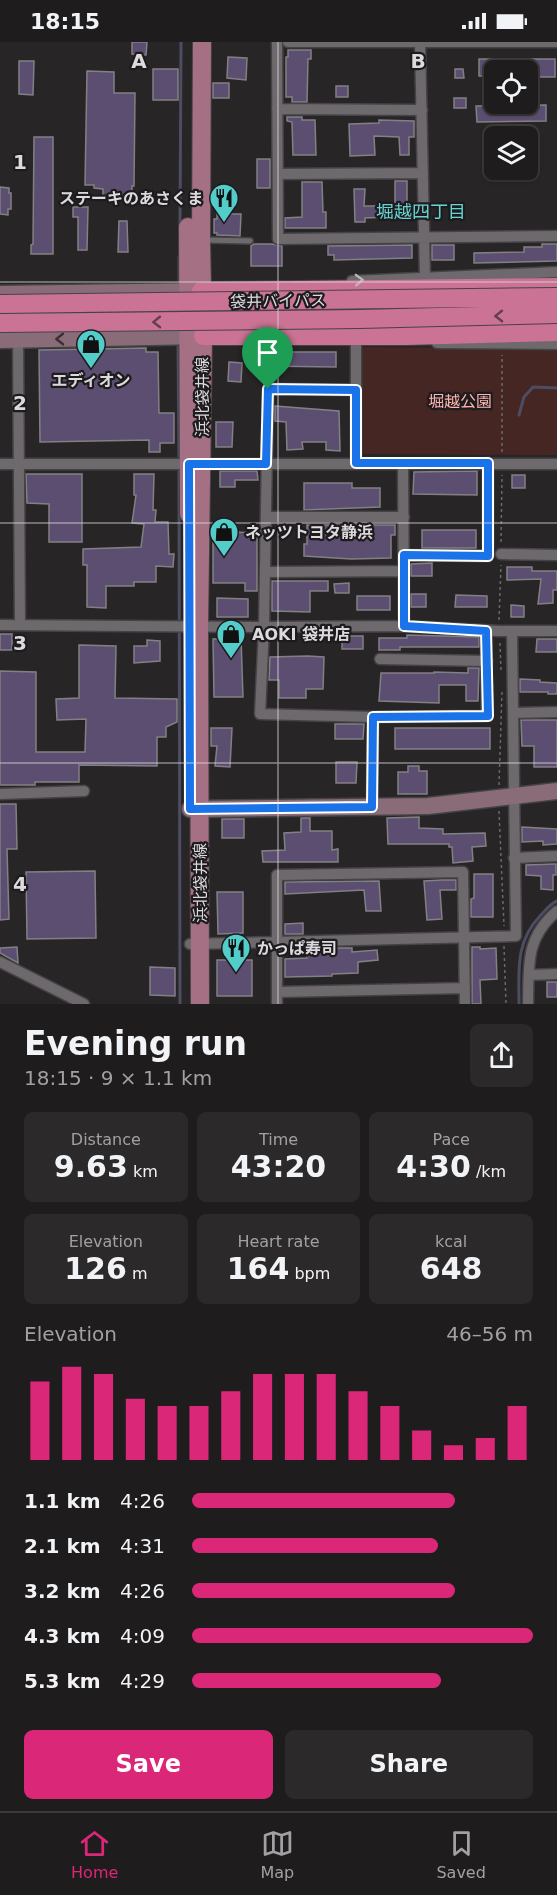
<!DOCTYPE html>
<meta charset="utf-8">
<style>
body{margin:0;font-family:"DejaVu Sans","Noto Sans JP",sans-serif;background:#2b292a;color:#f1f3f6;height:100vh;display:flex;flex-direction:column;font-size:22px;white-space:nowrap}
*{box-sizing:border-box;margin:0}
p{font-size:20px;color:#a1a1a4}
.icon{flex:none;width:33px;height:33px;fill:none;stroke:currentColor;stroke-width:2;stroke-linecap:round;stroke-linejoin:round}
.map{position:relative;height:962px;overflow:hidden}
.sheet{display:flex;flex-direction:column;background:#1e1c1d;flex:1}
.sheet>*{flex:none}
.buttons{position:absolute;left:484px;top:18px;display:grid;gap:12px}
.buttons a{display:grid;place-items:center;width:54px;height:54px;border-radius:9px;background:#1e1c1d;box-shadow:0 2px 4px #0004,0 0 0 2px #3c3a3b;font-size:30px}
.pin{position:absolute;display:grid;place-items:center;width:51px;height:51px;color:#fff;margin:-62px -26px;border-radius:50% 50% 50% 0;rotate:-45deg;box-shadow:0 0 6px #0007}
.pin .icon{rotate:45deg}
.round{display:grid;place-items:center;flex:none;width:63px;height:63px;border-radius:9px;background:#2b292a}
.head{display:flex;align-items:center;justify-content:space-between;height:102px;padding:0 24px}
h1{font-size:33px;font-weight:600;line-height:45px}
.figures{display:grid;grid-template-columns:repeat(3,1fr);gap:9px;height:102px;padding:6px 24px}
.figures div{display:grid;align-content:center;border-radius:9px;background:#2b292a;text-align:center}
.figures b{font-size:30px;font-weight:600}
.figures small{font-size:16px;font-weight:400}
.figures p{font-size:16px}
.chart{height:168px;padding:12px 24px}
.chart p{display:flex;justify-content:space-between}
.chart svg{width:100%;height:108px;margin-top:6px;stroke:#db2777;stroke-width:6}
.primary-button{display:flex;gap:12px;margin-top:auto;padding:12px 24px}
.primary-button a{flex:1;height:69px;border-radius:9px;background:#db2777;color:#fff;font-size:24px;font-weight:600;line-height:69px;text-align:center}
.primary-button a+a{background:#2b292a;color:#f1f3f6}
ul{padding:0 24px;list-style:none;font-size:20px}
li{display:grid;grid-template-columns:96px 72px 1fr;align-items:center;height:45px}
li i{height:15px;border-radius:8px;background:#db2777}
.status{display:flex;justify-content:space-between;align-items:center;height:42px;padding:0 30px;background:#1e1c1d;direction:ltr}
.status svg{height:16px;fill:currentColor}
.tab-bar{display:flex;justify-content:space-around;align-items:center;height:84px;border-top:2px solid #3c3a3b;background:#1e1c1d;font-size:16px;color:#a1a1a4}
.tab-bar a{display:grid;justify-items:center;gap:3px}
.tab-bar .active{color:#db2777}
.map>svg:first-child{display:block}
.green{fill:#462623}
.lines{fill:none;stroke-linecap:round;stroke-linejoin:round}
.stream{stroke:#4c4d62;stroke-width:3}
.building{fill:#5c4e70;stroke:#818084;stroke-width:1.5}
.lane-casing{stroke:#454345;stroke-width:8}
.street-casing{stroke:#454345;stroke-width:13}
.secondary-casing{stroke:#454345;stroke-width:19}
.primary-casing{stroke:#454345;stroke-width:20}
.highway-casing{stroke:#454345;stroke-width:20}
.path{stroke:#6a686a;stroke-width:1.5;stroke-dasharray:3 3;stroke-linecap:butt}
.lane{stroke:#6d696c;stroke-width:5}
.street{stroke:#6d696c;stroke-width:10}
.secondary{stroke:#896c78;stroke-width:16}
.primary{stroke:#a56f84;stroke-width:18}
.highway{stroke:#cb7394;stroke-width:18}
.highway-bridge-casing{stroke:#454345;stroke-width:20;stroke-linecap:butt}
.highway-bridge{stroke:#cb7394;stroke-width:18}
.oneway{stroke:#bbb8ba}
.oneway2{stroke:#633e4d}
.oneway3{stroke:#392f34}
.route-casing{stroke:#fff;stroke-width:12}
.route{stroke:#1a73e8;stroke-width:8}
.grid{fill:none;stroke:#dcdadc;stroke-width:1.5;stroke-opacity:0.55}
.labels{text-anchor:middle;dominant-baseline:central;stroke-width:4.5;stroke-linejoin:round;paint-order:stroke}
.poi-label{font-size:16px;font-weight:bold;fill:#dcdadc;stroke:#1e1b1e;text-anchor:start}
.street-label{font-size:16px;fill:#dcdadc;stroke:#1e1b1e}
.park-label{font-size:16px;fill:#feb4ae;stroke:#1e1b1e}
.neighbourhood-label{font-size:18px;fill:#66d3d0;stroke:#1e1b1e}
.grid-label{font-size:20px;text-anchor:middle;font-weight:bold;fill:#dcdadc;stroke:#1e1b1e;stroke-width:4.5;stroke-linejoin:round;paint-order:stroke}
</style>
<div class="status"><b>18:15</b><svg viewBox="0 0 49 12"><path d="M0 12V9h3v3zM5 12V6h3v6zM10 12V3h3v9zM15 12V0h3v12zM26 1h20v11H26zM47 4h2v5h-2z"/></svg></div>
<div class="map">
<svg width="557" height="962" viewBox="0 0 557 962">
<rect width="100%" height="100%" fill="#282527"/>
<path class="green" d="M363,305L557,307V413L362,412Z"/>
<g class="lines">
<path class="stream" d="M180,184L181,0
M179,244V215
M178,299L179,418
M519,373L524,355L533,345L557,346
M179,425L180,962
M519,962C519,929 515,900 540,874C545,869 550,862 557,859"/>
</g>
<path class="building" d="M132,0H147L146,13L132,12Z
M288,8H311V17H308L307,60H292V55H286V15H288Z
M228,15L247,16L246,38L227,36Z
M479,17H555V35H528V28H495V34H479Z
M19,19H34L33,53L19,52Z
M153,27H178V58H153Z
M455,27H463L464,36H455Z
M87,29L114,30V51H135L134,144H132V155L103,154V147L94,146V143H85Z
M213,41H229V56H213Z
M336,44H348V55H336Z
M454,56H466V66H454Z
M546,63V79L477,80L476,64Z
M287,75H302V78H315L316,113H293L292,80L287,79Z
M379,78L414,79V95H409V113H400L399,95L374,94L375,113L350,114L349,82L379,81Z
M34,95H53V212H31V203L33,202Z
M257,117H270V146H257Z
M395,139H407V162H410L411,174L365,176V180H355L354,147H365L364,164H395Z
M302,140H322L323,170H326V186H285V176L302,175Z
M0,145L9,146V151H11V167H8V173L0,172Z
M73,165H88L87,208H78V175H73Z
M217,172H241L240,194L217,193V191H214V177H217Z
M119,179H127L128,210H118Z
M254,202H272L282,204V224H251V204Z
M542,202H557V219L474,221V211L524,210V205H542Z
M412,203V216L334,218V213H328V204Z
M432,203H454V218H432Z
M146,306V310H158L159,371H174V401H160V410H149V398L40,400L39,308Z
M253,307H263V310H336V325L263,324V326H253Z
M229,320L242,321L241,340L228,339Z
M275,364L339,369L340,409L326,408V400H302L303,407L287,408L286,380L275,379Z
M216,380H233L232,405H216Z
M220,429H257L258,438H235V445H220Z
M477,429V453L413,452L414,430Z
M26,432H82V500H49V462L27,461Z
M134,432H154L153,468H156L155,480H168L169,512H174L173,525L156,524V540H134V544H106V566L87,565V523H83V507L141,505L144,482L132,481L136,453H134Z
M512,433H525V446H512Z
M304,441H352V446H380V465L304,468Z
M307,483H395V493H391V516L351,517L304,514V502H307Z
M422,488H476V506H422Z
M213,489L257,491V549H245V541H213Z
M432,521V534H411V522Z
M507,525H532V529H557V548H553V561L538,562L541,537L507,538Z
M272,539H328V549H310V570L272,569Z
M349,541V551H335L334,542Z
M411,552H426V565H411Z
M456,553L487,554V565H455Z
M357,554H390V568H357Z
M217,556L248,557V575H217Z
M511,563L524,564V575H511Z
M0,592H12V608H0Z
M407,593L479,595V605H400V608H379V596H407Z
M342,594H363V607H342Z
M241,596L243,655H214L213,597Z
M537,597H557V610H536Z
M147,598L160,599V619L134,621V604H147Z
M79,603L116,604L115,656L177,657V680L166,685V695H157V724L79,723V740H35V743H0V629L36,630V710H85L86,677L57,678L56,657L79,656Z
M308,614L324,615L323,647H306V656H279V638H269L270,615Z
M468,626H479L478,659H466V643H439V661L379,659L381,631H434V630L468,631Z
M520,637L540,638V640L557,641V652H548V650H520Z
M521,678H557V725H534V704H522Z
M335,682H364L363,697H335Z
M211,686H232L230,725L215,724L217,704H211Z
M395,686H490V707H395Z
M336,720H357L356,741H336Z
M408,724H419V729H427V752H398V730H408Z
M0,762H16L17,807H7L9,877L0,878Z
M419,775V786L443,787V792L485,791L486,804L472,805L473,819L453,821L452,805H449V802H388L387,776Z
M301,776H310V789H332V808L338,807V820H263L262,809L285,808L284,791L301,790Z
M222,777H244V796H222Z
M522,785L557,787V802L543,803V799L522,800Z
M554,822H556V833H553V848L541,847V834L526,833V823Z
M95,829L96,896L27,897L26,830Z
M474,832H493V875H471V857L474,856Z
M442,838H456V848H440L442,877L427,878L424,839Z
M379,839L381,869H366L364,848L285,852V840Z
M217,850H243V891L218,892Z
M303,881V892H285V882Z
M17,905L18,921L0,911V906Z
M472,905H480V907L496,906L497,937L480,938L481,962H472Z
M335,906H352V910L377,908L378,918L358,920V931L332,932V934L285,935V917L307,916V910L335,909Z
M217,918H252V954H217Z
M150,925L175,926V954L150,953Z
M547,940H557V955H547Z"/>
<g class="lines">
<g class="lane-casing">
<path id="lane" d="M205,198L250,199"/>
</g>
<g class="street-casing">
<path id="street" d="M277,0L278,197L557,194
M288,0H557
M420,1L425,236
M277,67L422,68
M278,132L423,131
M352,239L557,230
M18,298L20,583
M437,301L557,302
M356,348L268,347L264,585L260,672L373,675L487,674L486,589
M356,421V300
M0,422H557
M403,422L404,584
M266,475H404
M501,512L557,513
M404,513L488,514V421
M265,530L404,529
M0,583L264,585L404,584L499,589H557
M380,617L487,619
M513,671L557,670
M0,752L84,749
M372,765L373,675
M514,816L557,814
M190,902L516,894L512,589
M0,920L84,962
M529,933L557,932
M277,950L465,946
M277,962V833L463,830L465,962
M528,962C529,924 525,896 557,869"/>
</g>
<g class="secondary-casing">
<path id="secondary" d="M0,252L200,249
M0,298L202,294
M190,767L428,764L557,749"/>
</g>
<g class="primary-casing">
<path id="primary" d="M188,185L189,472
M200,962L199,584L203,294L201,198L202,0"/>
</g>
<g class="highway-casing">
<path id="highway" d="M201,249L557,245
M203,294H406L557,290"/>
</g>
<path class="path" d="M502,410V313
M501,500L502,433
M499,578L501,523
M500,601L501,629
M499,743L502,649
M499,769L504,884
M504,904L506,962"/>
<use href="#lane" class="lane"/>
<use href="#street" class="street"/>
<use href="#secondary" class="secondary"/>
<use href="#primary" class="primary"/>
<use href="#highway" class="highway"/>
<g class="highway-bridge-casing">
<path id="highway-bridge" d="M0,262L557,255
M0,281L360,277L557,272"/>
</g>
<use href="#highway-bridge" class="highway-bridge"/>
</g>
<defs><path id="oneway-chevron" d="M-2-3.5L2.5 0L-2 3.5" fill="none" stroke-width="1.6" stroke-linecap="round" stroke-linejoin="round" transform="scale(1.5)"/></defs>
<use class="oneway" href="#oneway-chevron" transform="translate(359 238) rotate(-2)"/>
<g class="oneway2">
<use href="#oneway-chevron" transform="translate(499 274) rotate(179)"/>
<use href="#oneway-chevron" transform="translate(157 280) rotate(179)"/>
</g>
<use class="oneway3" href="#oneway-chevron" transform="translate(60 297) rotate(179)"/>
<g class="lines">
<g class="route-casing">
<path id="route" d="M268,347L356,348V421H488V514L404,513V584L486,589L488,674L373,675L372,765L190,767L189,422H266Z"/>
</g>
<use href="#route" class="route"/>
</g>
<path class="grid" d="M278,0V962M0,240H557M0,481H557M0,721H557"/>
<defs>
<g id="restaurant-pin" transform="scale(1.5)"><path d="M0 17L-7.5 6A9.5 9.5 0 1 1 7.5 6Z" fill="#53cdca" stroke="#1e1b1e"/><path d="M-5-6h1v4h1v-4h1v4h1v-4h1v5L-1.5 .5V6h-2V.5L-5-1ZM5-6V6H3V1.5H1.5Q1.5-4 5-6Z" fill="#111"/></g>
<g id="shop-pin" transform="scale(1.5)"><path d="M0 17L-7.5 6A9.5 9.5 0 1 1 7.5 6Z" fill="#53cdca" stroke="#1e1b1e"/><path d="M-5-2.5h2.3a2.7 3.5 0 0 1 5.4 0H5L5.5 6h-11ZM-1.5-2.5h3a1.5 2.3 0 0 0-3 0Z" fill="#111"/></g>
</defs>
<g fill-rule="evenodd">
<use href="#restaurant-pin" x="224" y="156"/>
<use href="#shop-pin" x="91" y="302"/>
<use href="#shop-pin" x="224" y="490"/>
<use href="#shop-pin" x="231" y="592"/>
<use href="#restaurant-pin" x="236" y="906"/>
</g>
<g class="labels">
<g class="poi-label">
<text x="203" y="156" text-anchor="end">ステーキのあさくま</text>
<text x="91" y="338" text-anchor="middle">エディオン</text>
<text x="245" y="490">ネッツトヨタ静浜</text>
<text x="252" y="592">AOKI 袋井店</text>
<text x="257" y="906">かっぱ寿司</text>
</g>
<g class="street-label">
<text transform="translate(278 259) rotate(-1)">袋井バイパス</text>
<text transform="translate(202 355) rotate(-90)">浜北袋井線</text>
<text transform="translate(200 841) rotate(-90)">浜北袋井線</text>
</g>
<g class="park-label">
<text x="460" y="359">堀越公園</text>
</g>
<g class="neighbourhood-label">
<text x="421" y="169">堀越四丁目</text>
</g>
</g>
<g class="grid-label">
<text x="139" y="26">A</text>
<text x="418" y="26">B</text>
<text x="20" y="127">1</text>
<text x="20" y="368">2</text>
<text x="20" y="608">3</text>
<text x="20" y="849">4</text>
</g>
</svg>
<div class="buttons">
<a><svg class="icon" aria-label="locate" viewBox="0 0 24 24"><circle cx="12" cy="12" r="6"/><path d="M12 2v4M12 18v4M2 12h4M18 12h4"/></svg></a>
<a><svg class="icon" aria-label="layers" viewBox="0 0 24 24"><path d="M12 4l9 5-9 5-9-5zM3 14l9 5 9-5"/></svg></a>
</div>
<div class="pin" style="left:268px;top:347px;background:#1e9e55"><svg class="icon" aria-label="arrive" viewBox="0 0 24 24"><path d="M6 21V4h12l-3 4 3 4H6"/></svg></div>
</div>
<section class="sheet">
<div class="head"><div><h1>Evening run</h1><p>18:15 · 9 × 1.1 km</p></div><a class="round"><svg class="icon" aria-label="share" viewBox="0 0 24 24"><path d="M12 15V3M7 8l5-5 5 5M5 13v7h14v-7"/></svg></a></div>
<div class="figures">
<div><p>Distance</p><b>9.63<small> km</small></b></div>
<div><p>Time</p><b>43:20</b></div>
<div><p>Pace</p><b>4:30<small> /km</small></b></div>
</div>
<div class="figures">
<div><p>Elevation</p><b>126<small> m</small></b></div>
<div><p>Heart rate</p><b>164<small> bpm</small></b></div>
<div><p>kcal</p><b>648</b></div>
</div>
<div class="chart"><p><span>Elevation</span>46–56 m</p>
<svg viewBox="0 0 160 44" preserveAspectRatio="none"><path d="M5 44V12M15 44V6M25 44V9M35 44V19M45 44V22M55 44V22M65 44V16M75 44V9M85 44V9M95 44V9M105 44V16M115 44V22M125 44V32M135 44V38M145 44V35M155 44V22"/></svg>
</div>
<ul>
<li><b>1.1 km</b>4:26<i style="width:77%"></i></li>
<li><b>2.1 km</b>4:31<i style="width:72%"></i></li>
<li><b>3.2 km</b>4:26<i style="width:77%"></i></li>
<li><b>4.3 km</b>4:09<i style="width:100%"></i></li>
<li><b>5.3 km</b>4:29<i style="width:73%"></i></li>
</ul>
<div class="primary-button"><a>Save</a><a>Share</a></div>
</section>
<nav class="tab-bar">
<a class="active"><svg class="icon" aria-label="home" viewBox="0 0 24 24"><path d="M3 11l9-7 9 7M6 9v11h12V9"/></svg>Home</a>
<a><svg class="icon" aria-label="map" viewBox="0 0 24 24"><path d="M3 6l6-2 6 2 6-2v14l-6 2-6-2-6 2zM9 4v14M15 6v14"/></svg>Map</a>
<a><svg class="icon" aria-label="saved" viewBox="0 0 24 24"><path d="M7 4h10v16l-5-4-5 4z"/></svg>Saved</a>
</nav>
